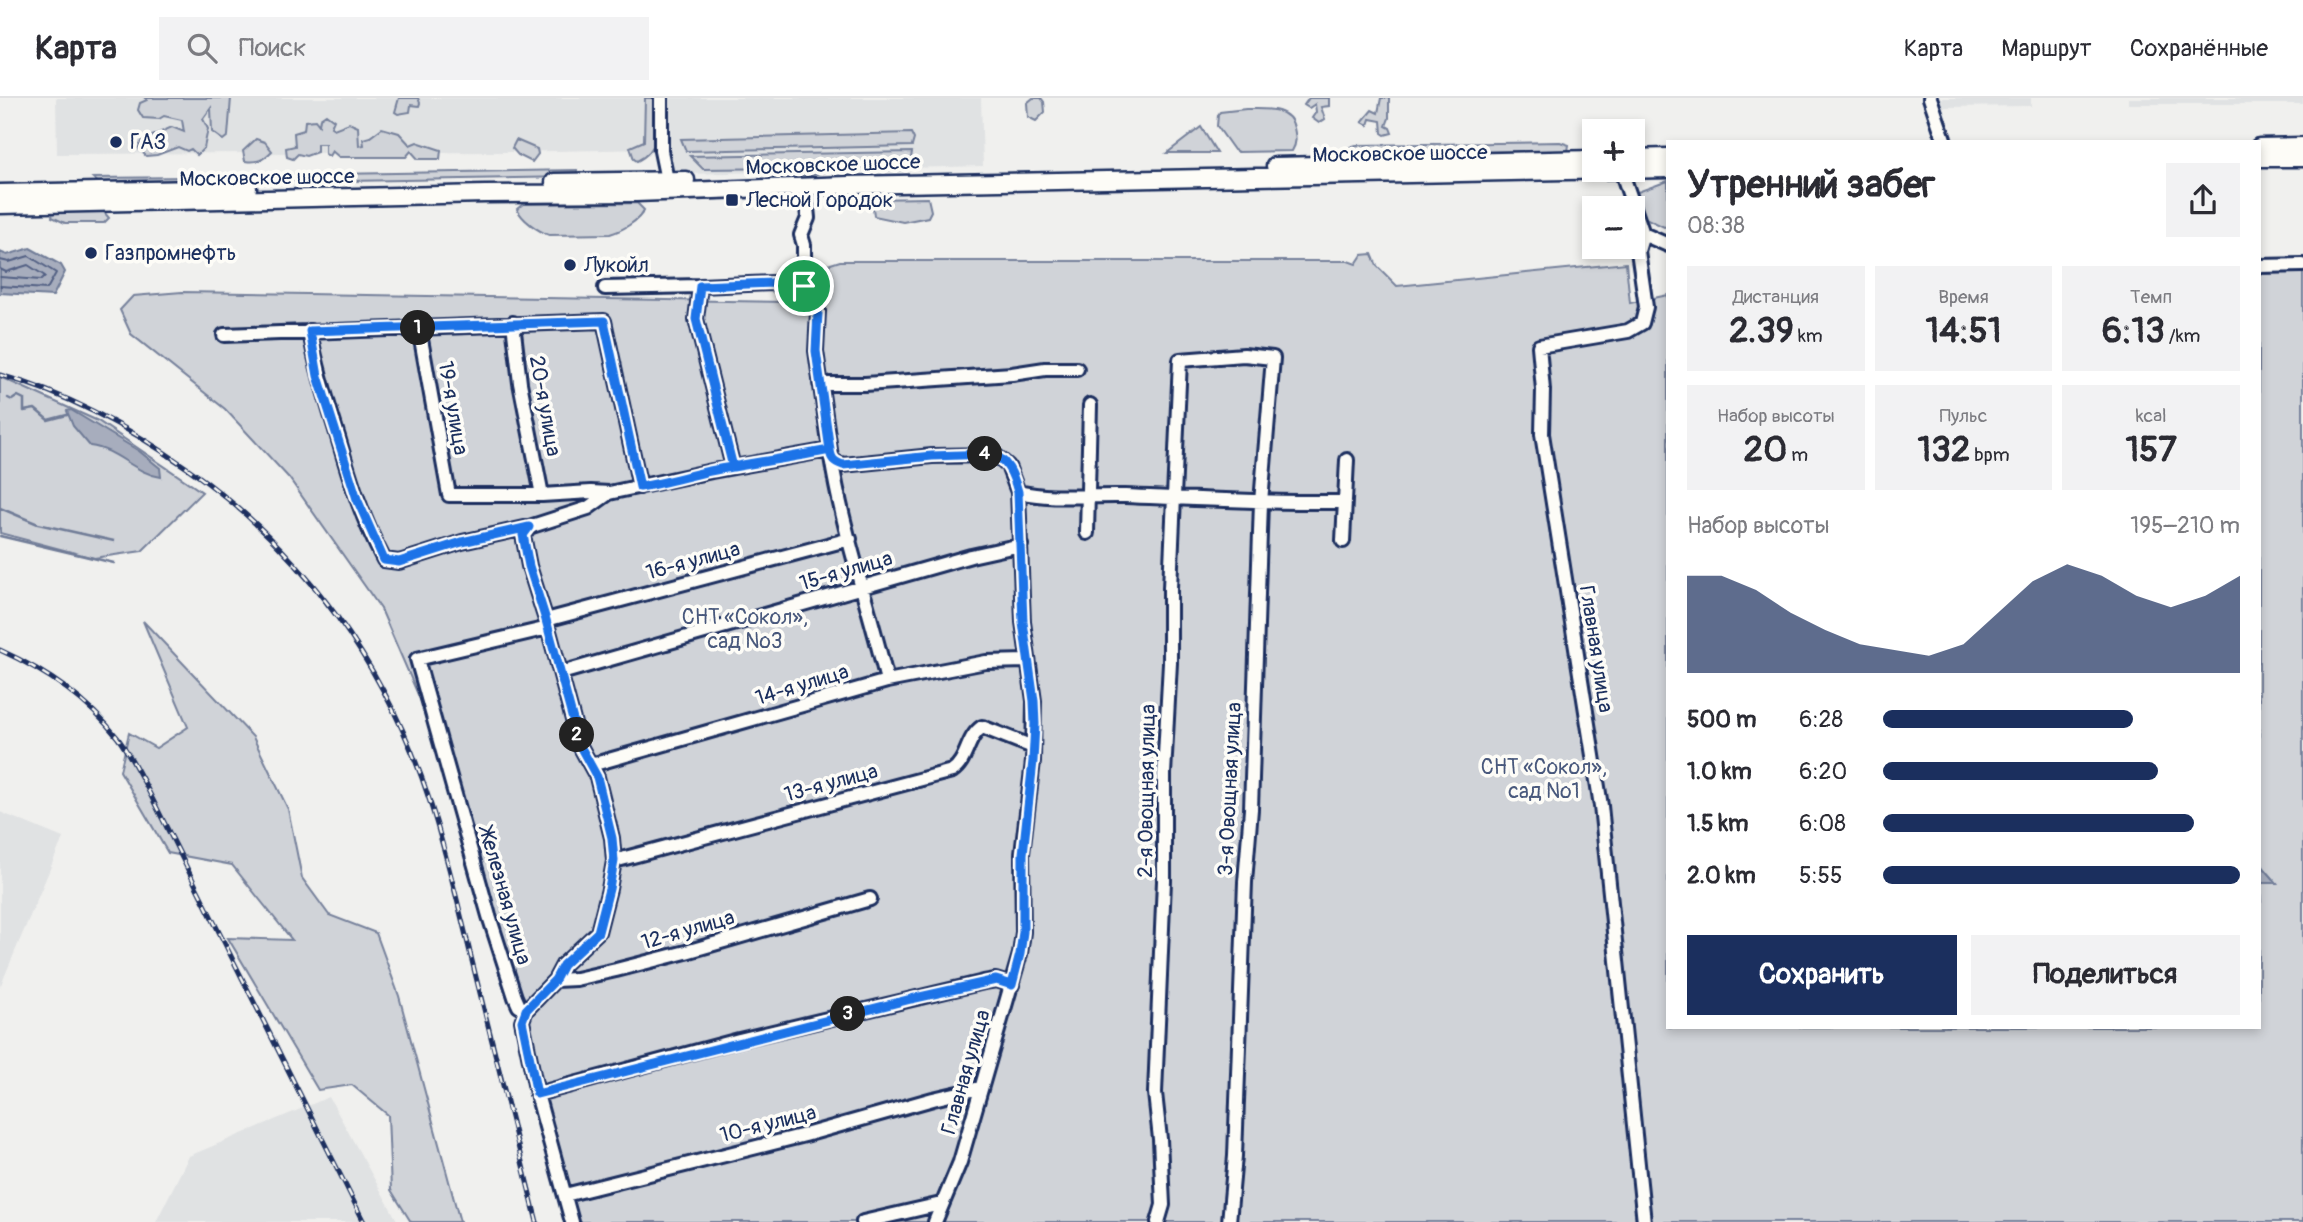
<!DOCTYPE html>
<html lang="ru">
<meta charset="utf-8">
<style>
body{margin:0;font-family:Pangolin,sans-serif;background:#f2f2f3;color:#2b2b33;height:100vh;display:flex;flex-direction:column;font-size:26px;white-space:nowrap}
*{box-sizing:border-box;margin:0}
p{font-size:23px;color:#7c7c81}
.icon{flex:none;width:38px;height:38px;fill:none;stroke:currentColor;stroke-width:2;stroke-linecap:round;stroke-linejoin:round}
.map{position:relative;flex:1;overflow:hidden}
.details{position:absolute;left:1666px;top:42px;width:595px;height:889px;display:flex;flex-direction:column;background:#fff;border-radius:0px;box-shadow:0 4px 10px #0003}
.details>*{flex:none}
.tools{position:absolute;left:1582px;top:21px;display:grid;gap:14px}
.tools a{display:grid;place-items:center;width:63px;height:63px;border-radius:0px;background:#fff;box-shadow:0 4px 10px #0003;font-size:35px}
.pin{position:absolute;display:grid;place-items:center;width:60px;height:60px;color:#fff;margin:-30px;border:4px solid #fff;border-radius:50%;box-shadow:0 2px 7px #0007}
.km{position:absolute;width:35px;height:35px;margin:-18px;border-radius:50%;background:#222;color:#fff;font-size:19px;line-height:35px;text-align:center}
.round{display:grid;place-items:center;flex:none;width:74px;height:74px;border-radius:0px;background:#f2f2f3}
.summary{display:flex;align-items:center;justify-content:space-between;height:119px;padding:0 21px}
h1{font-size:38px;font-weight:800;line-height:52px}
.figures{display:grid;grid-template-columns:repeat(3,1fr);gap:10px;height:119px;padding:7px 21px}
.figures div{display:grid;align-content:center;border-radius:0px;background:#f2f2f3;text-align:center}
.figures b{font-size:35px;font-weight:800}
.figures small{font-size:19px;font-weight:400}
.figures p{font-size:19px}
.chart{height:196px;padding:14px 21px}
.chart p{display:flex;justify-content:space-between}
.chart svg{width:100%;height:126px;margin-top:7px;fill:#1b2f5e;opacity:.7}
.action{display:flex;gap:14px;margin-top:auto;padding:14px 21px}
.action a{flex:1;height:80px;border-radius:0px;background:#1b2f5e;color:#fff;font-size:28px;font-weight:800;line-height:80px;text-align:center}
.action a+a{background:#f2f2f3;color:#2b2b33}
ul{padding:0 21px;list-style:none;font-size:23px}
li{display:grid;grid-template-columns:112px 84px 1fr;align-items:center;height:52px}
li i{height:18px;border-radius:9px;background:#1b2f5e}
header{display:flex;align-items:center;gap:42px;box-sizing:border-box;height:98px;padding:0 35px;background:#fff;border-bottom:2px solid #e1e1e2}
header strong{font-size:33px}
nav{display:flex;gap:38px;margin-inline-start:auto;font-size:24px}
.search{width:490px;height:63px;background:#f2f2f3;display:flex;align-items:center;gap:18px;box-sizing:border-box;padding:0 24px;border-radius:0px;color:#7c7c81;font-size:26px}
.map>svg:first-child{display:block}
.built{fill:#e0e2e3}
.green{fill:#d0d3d8;stroke:#76819b;stroke-width:2}
.water{fill:#a7adbd;stroke:#6f7b97;stroke-width:2}
.lines{fill:none;stroke-linecap:round;stroke-linejoin:round}
.shore{stroke:#536184;stroke-width:2}
.stream{stroke:#6f7b97;stroke-width:2.5}
.minor-casing{stroke:#1b2f5e;stroke-width:18}
.major-casing{stroke:#1b2f5e;stroke-width:21}
.minor{stroke:#fdfcf7;stroke-width:12}
.major{stroke:#fdfcf7;stroke-width:16}
.rail-casing{stroke:#1b2f5e;stroke-width:5}
.rail{stroke:#fdfcf7;stroke-width:2.5;stroke-dasharray:8;stroke-linecap:butt}
.route-casing{stroke:#fff;stroke-width:14}
.route{stroke:#1a73e8;stroke-width:9}
.poi-dot{fill:#1b2f5e;stroke:#fdfcf7;stroke-width:2.5}
.labels{text-anchor:middle;dominant-baseline:central;stroke-width:7;stroke-linejoin:round;paint-order:stroke}
.poi-label{font-size:21px;fill:#1b2f5e;stroke:#fdfcf7;text-anchor:start}
.street-label{font-size:21px;fill:#1b2f5e;stroke:#fdfcf7}
.park-label{font-size:21px;fill:#48587c;stroke:#fdfcf7}
</style>
<header>
<strong>Карта</strong>
<div class="search"><svg class="icon" aria-label="search" viewBox="0 0 24 24"><circle cx="10" cy="10" r="6"/><path d="M15 15l6 6"/></svg>Поиск</div>
<nav><a>Карта</a><a>Маршрут</a><a>Сохранённые</a></nav>
</header>
<div class="map">
<svg width="2303" height="1124" viewBox="0 0 2303 1124">
<rect width="100%" height="100%" fill="#f0f0ee"/>
<filter id="ink" filterUnits="userSpaceOnUse"><feTurbulence type="fractalNoise" baseFrequency=".0143" numOctaves="2"/><feDisplacementMap in="SourceGraphic" scale="14" xChannelSelector="R" yChannelSelector="G"/><feConvolveMatrix kernelMatrix="1 2 1 2 8 2 1 2 1" color-interpolation-filters="sRGB"/></filter>
<g filter="url(#ink)">
<path class="built" d="M56,0H655L654,46L650,51L509,54L57,56Z
M668,0H981L983,68L690,76L680,75L673,70L666,50Z
M1939,0H2031V8L1942,9Z
M2128,0H2303V6H2128Z
M0,714L63,740L0,889Z
M329,999L398,1124H156L189,1058Z"/>
<path class="green" d="M145,0H231L228,38L223,42L212,34L211,10L203,21L208,31L204,50L197,57L191,51L187,53L178,49L157,57L146,58L138,50L143,42L172,29L184,34L182,22L164,18L159,21L143,20L138,12L140,5L147,2Z
M399,0H418L420,5L419,8L411,7L410,14L398,16L395,14Z
M645,0H661L662,3L653,10C660,33 659,52 637,63L634,61L630,49L644,43Z
M1033,0H1041L1044,4L1045,14L1036,23L1028,19L1027,5Z
M1309,0H1329V8L1321,9L1325,21L1319,25L1312,20L1316,14L1315,6L1309,10L1304,7Z
M1381,0H1389V20L1386,28L1390,30L1392,35L1385,37L1382,35L1381,23L1370,21L1368,27L1362,24L1372,12L1378,15Z
M1246,11C1264,11 1290,8 1294,30C1296,39 1297,45 1292,53L1238,54L1234,52L1217,28L1218,17L1220,14Z
M326,16L334,22L331,29L334,31L349,25L358,29L359,48L364,47L363,41L370,39L382,30L399,35L410,47L417,44L441,52L440,61H418L411,53L406,59H339L332,53L329,58L325,56V46H317V54L306,58L298,56L293,61L287,59L286,50L295,48L294,35L304,32L305,23L315,22L319,27L320,20Z
M1201,29L1217,55H1167Z
M911,35L914,41L912,48L686,53L681,41Z
M256,41L265,44L272,53C263,62 258,65 245,63L243,53Z
M516,42L537,51L538,56L532,64L518,57L512,50Z
M1560,44L1569,47L1568,53L1349,55L1350,49L1356,47Z
M912,54L911,60L904,67L903,72H866L865,69H825V73C812,78 802,81 791,70L703,71L690,58Z
M577,72V76L573,79L347,83L338,81L335,76Z
M317,76V81L314,83L218,84H213L210,80L211,78Z
M192,79H193L187,85L100,86L93,80Z
M1668,83V128L1664,129L1639,117L1632,96Z
M928,100L931,113L928,119L903,124L874,118L872,101Z
M637,105L644,112C639,123 621,133 610,136L549,137C538,133 522,122 517,111L523,106H529Z
M53,114H104L109,120L104,125H65L52,119Z
M1372,156L1377,168L1397,188L1626,165L1630,205L1668,197V929H2259V785L2276,784L2259,764V164H2303V1124H569L489,798L442,652L381,511L289,380L225,311L131,236L120,212L133,198L182,194L789,204C809,198 814,187 821,169L840,163H1348L1356,166L1362,157Z
M0,279L98,323L202,394L142,453L94,460L0,435Z
M143,523L253,639L288,711L302,780L329,817L376,835L399,898L460,1124H411L391,1092L388,1017L352,987L318,992L228,840L292,842L232,767L168,755L120,673L129,635L156,650L188,629Z"/>
<path class="water" d="M30,150L61,167L65,174L53,198L0,195V154L7,157Z
M71,312L139,353L160,370L161,379C134,375 117,351 90,348L73,328L67,313Z
M2259,764L2277,785H2259L2261,803L2259,802Z"/>
<g class="lines">
<path class="shore" d="M0,162L9,164L29,158L56,175L47,191L0,188
M0,171L6,174L28,167L45,178L41,182L0,179"/>
<path class="stream" d="M8,300L12,302L18,298L24,301V313L35,311L48,322L67,317
M0,410L38,426L114,443
M0,438L114,465"/>
<g class="minor-casing">
<path id="minor" d="M661,0V53L667,82
M1930,0L1945,44
M1621,72L1643,136L1638,153L1646,209L1642,225L1628,233L1539,248L1543,292L1542,336L1601,708L1644,1124
M805,88L808,120L801,137L804,147V188L813,196L818,213L816,253L831,359L835,364L843,367L932,358L995,357L1008,368L1018,394L1023,524L1034,603L1033,663L1022,756L1023,834L1020,856L960,1064L935,1124
M1643,136L1668,147
M2259,168L2303,167
M605,190L700,188
M513,225L520,285L542,397
M419,230L449,397H542L591,394L609,395
M310,233C316,269 327,303 338,339C350,381 363,423 384,462L399,464L462,444L529,429
M224,237L604,223L640,389
M820,286H865L1012,276L1045,271H1077
M831,359C843,435 869,508 887,583
M733,369L696,221L700,188L774,185L804,188
M1018,394C1053,402 1089,397 1125,398C1198,401 1271,405 1345,404
M1087,435L1090,307
M1343,443L1347,362
M546,522L850,441
M548,530L417,561L489,818L515,899L519,908L526,912L522,923L537,996L572,1124
M561,575L971,458L1021,447
M591,667L887,583L986,564L1028,563
M614,763L952,673C968,662 966,640 982,629L1033,649
M555,882L563,867L598,834L609,791L614,763L612,740L597,679L580,648L546,522L529,468L523,437L529,429L588,410L609,395L712,373L829,352
M526,912L555,882L576,881L616,872L686,854L870,801
M537,996L739,942L984,884L996,882L1012,887
M565,1097L805,1037L933,1001L980,990
M863,1124L941,1106
M1158,1124L1163,1107L1160,1041L1155,995L1164,783V676L1170,565V490L1180,262L1244,257L1273,260L1261,404L1251,711L1245,784L1235,1058L1229,1124"/>
</g>
<g class="major-casing">
<path id="major" d="M2259,49L2303,48
M1633,60L1668,59
M2259,60H2303
M1275,68L1594,61
M554,84L686,82
M0,95L248,90
M0,107L485,96L636,95L848,87L1668,71"/>
</g>
<use href="#minor" class="minor"/>
<use href="#major" class="major"/>
<g class="rail-casing">
<path id="rail" d="M0,277C69,296 132,331 190,372C304,453 388,571 430,704C448,760 461,818 475,875C495,958 516,1041 537,1124
M0,552C44,572 87,601 117,639C128,653 136,670 145,686L364,1124"/>
</g>
<use href="#rail" class="rail"/>
</g>
</g>
<g class="lines" filter="url(#ink)">
<g class="route-casing">
<path id="route" d="M804,188L813,195L818,214L816,253L830,352C790,360 750,365 710,373C687,378 664,385 640,389L604,223L310,233L318,278L357,401L384,462L399,464L462,444L529,429L523,437L529,468L546,522L580,648L597,679L612,740L614,763L609,791L598,834L563,867L555,882L526,912L522,923L537,996L911,901L996,882L1012,887L1020,856L1023,834V756L1033,663L1035,626L1034,603L1023,524L1018,394C1014,379 1007,358 989,356L932,358L843,367C834,364 831,361 830,352L733,369L696,221L700,188L774,185L804,188"/>
</g>
<use href="#route" class="route"/>
</g>
<g class="poi-dot">
<circle cx="116" cy="44" r="7"/>
<rect x="725" y="95" width="14" height="14" rx="3.5"/>
<circle cx="91" cy="155" r="7"/>
<circle cx="570" cy="167" r="7"/>
</g>
<g class="labels">
<g class="poi-label">
<text x="130" y="44">ГАЗ</text>
<text x="746" y="102">Лесной Городок</text>
<text x="105" y="155">Газпромнефть</text>
<text x="584" y="167">Лукойл</text>
</g>
<g class="street-label">
<text transform="translate(1400 56) rotate(-1)">Московское шоссе</text>
<text transform="translate(833 67) rotate(-2)">Московское шоссе</text>
<text transform="translate(267 80) rotate(-1)">Московское шоссе</text>
<text transform="translate(545 308) rotate(80)">20-я улица</text>
<text transform="translate(453 310) rotate(80)">19-я улица</text>
<text transform="translate(693 463) rotate(-15)">16-я улица</text>
<text transform="translate(846 473) rotate(-16)">15-я улица</text>
<text transform="translate(1596 551) rotate(81)">Главная улица</text>
<text transform="translate(802 587) rotate(-17)">14-я улица</text>
<text transform="translate(831 685) rotate(-15)">13-я улица</text>
<text transform="translate(1230 691) rotate(-87)">3-я Овощная улица</text>
<text transform="translate(1147 693) rotate(-89)">2-я Овощная улица</text>
<text transform="translate(505 798) rotate(74)">Железная улица</text>
<text transform="translate(688 832) rotate(-16)">12-я улица</text>
<text transform="translate(966 974) rotate(-74)">Главная улица</text>
<text transform="translate(768 1026) rotate(-14)">10-я улица</text>
</g>
<g class="park-label">
<text x="745" y="519">СНТ «Сокол»,<tspan x="745" dy="24">сад №3</tspan></text>
<text x="1544" y="669">СНТ «Сокол»,<tspan x="1544" dy="24">сад №1</tspan></text>
</g>
</g>
</svg>
<div class="tools">
<a>+</a>
<a>−</a>
</div>
<div class="pin" style="left:804px;top:188px;background:#1e9e55"><svg class="icon" aria-label="arrive" viewBox="0 0 24 24"><path d="M6 21V4h12l-3 4 3 4H6"/></svg></div>
<b class="km" style="left:418px;top:230px">1</b>
<b class="km" style="left:577px;top:637px">2</b>
<b class="km" style="left:848px;top:916px">3</b>
<b class="km" style="left:985px;top:356px">4</b>
<section class="details">
<div class="summary"><div><h1>Утренний забег</h1><p>08:38</p></div><a class="round"><svg class="icon" aria-label="share" viewBox="0 0 24 24"><path d="M12 15V3M7 8l5-5 5 5M5 13v7h14v-7"/></svg></a></div>
<div class="figures">
<div><p>Дистанция</p><b>2.39<small> km</small></b></div>
<div><p>Время</p><b>14:51</b></div>
<div><p>Темп</p><b>6:13<small> /km</small></b></div>
</div>
<div class="figures">
<div><p>Набор высоты</p><b>20<small> m</small></b></div>
<div><p>Пульс</p><b>132<small> bpm</small></b></div>
<div><p>kcal</p><b>157</b></div>
</div>
<div class="chart"><p><span>Набор высоты</span>195–210 m</p>
<svg viewBox="0 0 160 44" preserveAspectRatio="none"><path d="M0 44V10L10 10L20 15L30 23L40 29L50 34L60 36L70 38L80 34L90 23L100 12L110 6L120 10L130 17L140 21L150 17L160 10V44z"/></svg>
</div>
<ul>
<li><b>500 m</b>6:28<i style="width:70%"></i></li>
<li><b>1.0 km</b>6:20<i style="width:77%"></i></li>
<li><b>1.5 km</b>6:08<i style="width:87%"></i></li>
<li><b>2.0 km</b>5:55<i style="width:100%"></i></li>
</ul>
<div class="action"><a>Сохранить</a><a>Поделиться</a></div>
</section>
</div>
